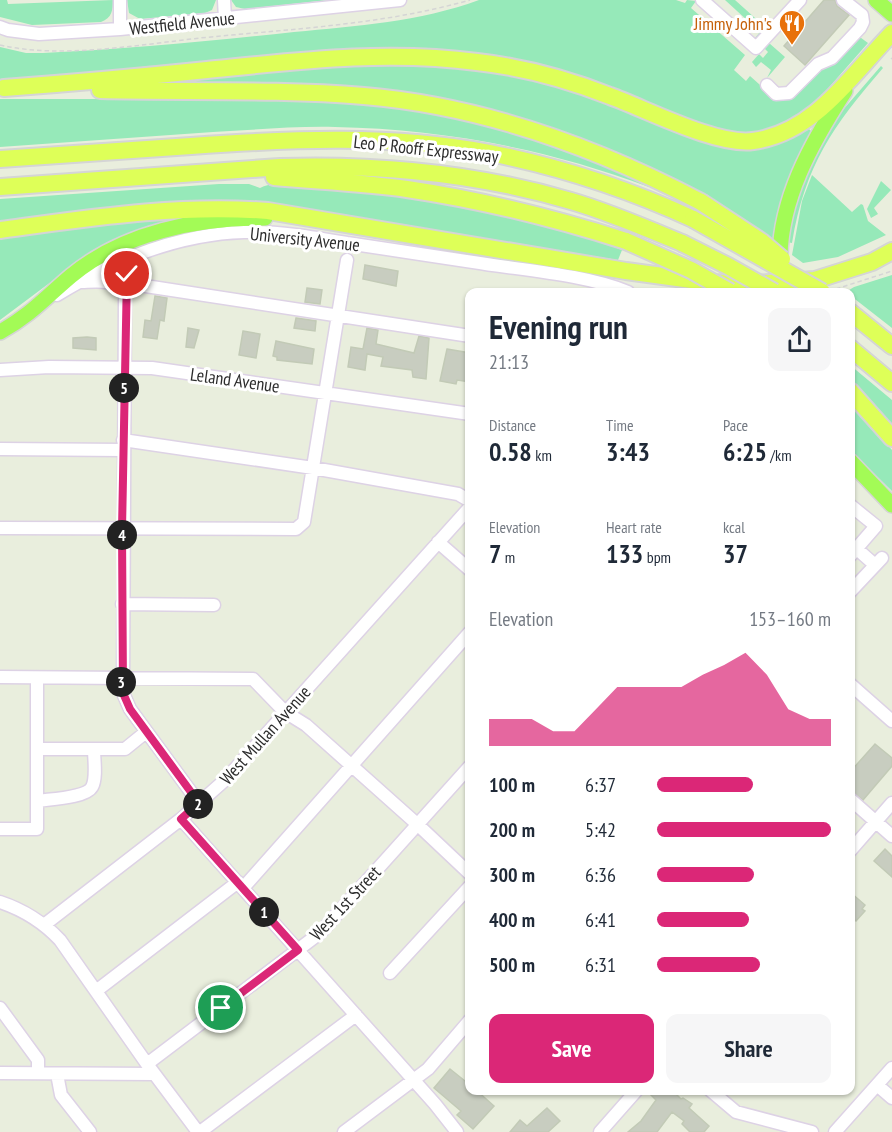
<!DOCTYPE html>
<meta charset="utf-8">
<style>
body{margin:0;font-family:"PT Sans Narrow",sans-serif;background:#f6f6f7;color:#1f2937;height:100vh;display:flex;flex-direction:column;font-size:22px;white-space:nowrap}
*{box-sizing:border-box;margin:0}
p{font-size:20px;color:#747a83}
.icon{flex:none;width:33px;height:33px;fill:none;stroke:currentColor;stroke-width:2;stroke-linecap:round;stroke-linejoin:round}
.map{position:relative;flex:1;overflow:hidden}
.details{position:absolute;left:465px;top:288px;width:390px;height:807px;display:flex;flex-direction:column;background:#fff;border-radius:12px;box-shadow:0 2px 4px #0004}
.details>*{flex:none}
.pin{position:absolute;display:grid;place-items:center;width:51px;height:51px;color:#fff;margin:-26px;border:3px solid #fff;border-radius:50%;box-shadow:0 2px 6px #0007}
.km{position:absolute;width:30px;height:30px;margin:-15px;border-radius:50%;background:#222;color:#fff;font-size:16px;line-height:30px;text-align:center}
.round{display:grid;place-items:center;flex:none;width:63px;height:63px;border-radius:12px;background:#f6f6f7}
.overview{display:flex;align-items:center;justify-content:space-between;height:102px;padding:0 24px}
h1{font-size:33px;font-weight:800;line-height:45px}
.stats{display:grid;grid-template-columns:repeat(3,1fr);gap:9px;height:102px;padding:6px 24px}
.stats div{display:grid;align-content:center}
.stats b{font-size:26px;font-weight:800}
.stats small{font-size:16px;font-weight:400}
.stats p{font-size:16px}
.chart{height:168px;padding:12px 24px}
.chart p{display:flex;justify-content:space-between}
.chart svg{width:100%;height:108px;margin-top:6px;fill:#db2777;opacity:.7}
.button{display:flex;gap:12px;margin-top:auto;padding:12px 24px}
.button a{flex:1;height:69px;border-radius:12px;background:#db2777;color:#fff;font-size:24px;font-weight:800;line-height:69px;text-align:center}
.button a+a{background:#f6f6f7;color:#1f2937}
ul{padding:0 24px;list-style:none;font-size:20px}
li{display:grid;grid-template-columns:96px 72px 1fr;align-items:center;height:45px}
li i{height:15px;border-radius:8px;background:#db2777}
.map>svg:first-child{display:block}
.green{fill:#96e9b9}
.building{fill:#c8cdc0;stroke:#c2cab6;stroke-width:1.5}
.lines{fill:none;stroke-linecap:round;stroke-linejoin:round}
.minor-casing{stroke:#ddd2e5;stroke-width:15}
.major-casing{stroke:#d5d5d5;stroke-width:18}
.highway-casing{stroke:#d5d5d5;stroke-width:20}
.path{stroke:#d5d5d5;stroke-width:1.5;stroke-dasharray:4.5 3;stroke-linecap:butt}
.minor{stroke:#fff;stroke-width:12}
.major{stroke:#a3fb56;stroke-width:15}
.highway{stroke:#deff58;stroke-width:16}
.highway-bridge-casing{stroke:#d5d5d5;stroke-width:20;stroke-linecap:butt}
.highway-bridge{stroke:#deff58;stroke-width:16}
.route-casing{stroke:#fff;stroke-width:12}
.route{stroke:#db2777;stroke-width:8}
.labels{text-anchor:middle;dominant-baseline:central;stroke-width:6;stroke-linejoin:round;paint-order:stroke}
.street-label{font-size:18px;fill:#2c2c2c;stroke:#fff}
.food-label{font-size:18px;fill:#c56008;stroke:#fff;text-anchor:end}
</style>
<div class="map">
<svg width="892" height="1132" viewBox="0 0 892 1132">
<rect width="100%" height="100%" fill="#e9eedd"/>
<path class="green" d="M0,0H7L8,4L113,0C113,10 112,18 101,22L32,25L0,17Z
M127,0H216L212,10L205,13L140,19L129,13Z
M231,0H329L245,9L236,7Z
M479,0H676L685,3L687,0L696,1L691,8L745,55L734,70L746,81L750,76L777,100L789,99L820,67L857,35L868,43L810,109L775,131L728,135L462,55L0,79V47L26,53H43C127,49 210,41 294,32C357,26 419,22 479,0Z
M725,0H735L764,26L770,21L772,23L757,40L755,38L760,32Z
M769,43L785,57L767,78L771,70L761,62L756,67L752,62L759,54L763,58L768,52L764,48Z
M417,63L505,73L556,85L753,149L782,142L807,127L812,132L788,182L775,242L505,115L136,85L323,66Z
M881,66L883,68C833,126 805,165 792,243L787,242L802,180L836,118Z
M0,99H296L390,106L453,116L533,137L650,184L649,187C548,149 443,129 335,127C294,126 253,130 213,132C142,137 71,142 0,147Z
M812,175L852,212L861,204L863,205L868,221L886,235L838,257L803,263L792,255L802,201Z
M881,181L891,190L874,208L878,214L871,218L867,209Z
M219,184H249L260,188C272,181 295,186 309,187C372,190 433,200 495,213C537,223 581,233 622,250L618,260L292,209L0,225V199Z
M215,213L79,261L0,320V235L130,218Z
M892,275V328L851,296L850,292H846L854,287Z
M850,365L892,400V431L851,385Z
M850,402L892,450V491L851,451Z"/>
<path class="building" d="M824,0H835L837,6L849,15L805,65L784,46Z
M365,265L398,271L396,286L363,279Z
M307,288L322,290L320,304L305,302Z
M155,296L167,298L164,321L160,320L157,339L143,337L145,320L151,321Z
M296,318L316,321L315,331L294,328Z
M188,328L199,330L194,348L186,347Z
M367,328L378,330L376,344L414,353L419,336L429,338L426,379L413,377L412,370L381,366L383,357L367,354L365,370L348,367L351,347L363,349Z
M243,331L260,334L256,358L239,355Z
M87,337L96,338V350L73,348V338Z
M276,341L314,349L312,364L277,360V357L273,356Z
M447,349L470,353V382L457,380L456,384L440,381Z
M875,744L892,758V766L863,800L850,791V772Z
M885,849L892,856V877L874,861Z
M850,892L865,905L862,909L865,911L856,921L850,916Z
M450,1069L470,1085V1090H476L494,1106L473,1129L457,1115L461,1111L434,1088Z
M646,1090H672L681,1099L683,1098L692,1104L689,1108L709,1126L704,1132H690L682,1124L684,1121L672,1112L657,1132H628L641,1121L656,1100Z
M547,1108L560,1121L548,1132H510L520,1120L527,1126Z"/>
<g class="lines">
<g class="minor-casing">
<path id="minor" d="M120,0V29
M224,0L225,19
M702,0L756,48L800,0
M0,27L8,30L39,34L120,29L400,0
M767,85L776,94L789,93L818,64L832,58L860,28L863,22L862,15L843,0
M134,255L127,274L125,295L123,693L130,709L199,803
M82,282C103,281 111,279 125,295
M126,283L470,336
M57,295C114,260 176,234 244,232C279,231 313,237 347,243C389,249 431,256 473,262C521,270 584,274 628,292
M0,370L49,367L152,368L470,414
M123,440L313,468L458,494L470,501
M0,449L123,450
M850,505L876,526L850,556
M0,528L296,529L304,522L347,260
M438,542L470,570
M857,549L875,565
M850,592L882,558
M122,604L214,605
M0,677L253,679L285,712L306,725L417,824L470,874
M850,684L892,721
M37,749H125L146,732
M850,799L892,836
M37,801C49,799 86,798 92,787C97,778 94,760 94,749
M181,819L435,1104L457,1132
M0,829H37V678
M850,851L892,803
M243,888L470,632
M0,902C24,910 43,922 60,940L147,1064L198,1132
M44,925L181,819L225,780L470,507
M390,973L470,886
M96,991L238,882
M0,1008L38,1060V1073
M147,1064L320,933L470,766
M0,1073L154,1074
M57,1074L61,1095L90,1132
M877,1085L892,1098
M710,1090L736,1112L812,1132
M200,1132L356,1015
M344,1132L428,1069L470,1020
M600,1132L637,1090
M835,1132L892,1068"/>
</g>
<g class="major-casing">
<path id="major" d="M876,0L892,14
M780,265C778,201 812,142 845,91
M0,332C31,315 46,297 71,276C124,232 198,218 265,218
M850,461L892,505"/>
</g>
<g class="highway-casing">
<path id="highway" d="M4,88C72,83 139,77 207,70C297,61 386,50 477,62C522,67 567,79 610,96C646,109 717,146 753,141C815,133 852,74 892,33
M100,90C187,92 278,89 364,96C484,106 596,147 701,202
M0,159C64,155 127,150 191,146C290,139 392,134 490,153C560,167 628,189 693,219
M274,177C318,181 363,183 407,189C481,200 554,218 626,241
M0,187L280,167C378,164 476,173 571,201C609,212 646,228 682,243
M0,230C89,218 178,204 268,211L626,271L714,283L754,284L815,280L872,262L892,251
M850,312L892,346
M850,348L892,383
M850,391L892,438"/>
</g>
<path class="path" d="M0,45C60,59 138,45 200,38C290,29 382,25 470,0
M891,58L892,59
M836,289L892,271"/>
<use href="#minor" class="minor"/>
<use href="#major" class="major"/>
<use href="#highway" class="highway"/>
<g class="highway-bridge-casing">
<path id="highway-bridge" d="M701,202L762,242L782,259
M693,219L822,292
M626,241L691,270L730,292
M682,243L728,266L774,292"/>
</g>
<use href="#highway-bridge" class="highway-bridge"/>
</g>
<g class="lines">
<g class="route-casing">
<path id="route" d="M127,274L122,529L123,693L130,709L199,803L181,819L298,950L221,1008"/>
</g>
<use href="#route" class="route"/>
</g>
<defs>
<g id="restaurant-pin" transform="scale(1.35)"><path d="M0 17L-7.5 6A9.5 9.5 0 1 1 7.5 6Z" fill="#e8710a" stroke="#fff"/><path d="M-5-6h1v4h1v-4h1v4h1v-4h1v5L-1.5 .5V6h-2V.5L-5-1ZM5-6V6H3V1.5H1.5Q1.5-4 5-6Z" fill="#fff"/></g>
</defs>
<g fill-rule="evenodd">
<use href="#restaurant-pin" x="792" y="23"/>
</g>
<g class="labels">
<g class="street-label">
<text transform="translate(182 23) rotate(-6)">Westfield Avenue</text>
<text transform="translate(426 149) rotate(6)">Leo P Rooff Expressway</text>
<text transform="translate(305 239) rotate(6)">University Avenue</text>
<text transform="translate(235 380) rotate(8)">Leland Avenue</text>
<text transform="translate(265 735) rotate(-48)">West Mullan Avenue</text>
<text transform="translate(345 903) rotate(-47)">West 1st Street</text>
</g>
<g class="food-label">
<text x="772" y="23">Jimmy John's</text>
</g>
</g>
</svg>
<div class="pin" style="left:221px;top:1008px;background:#1e9e55"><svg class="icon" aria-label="arrive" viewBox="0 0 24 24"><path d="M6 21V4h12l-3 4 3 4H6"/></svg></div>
<div class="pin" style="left:127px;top:274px;background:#d93025"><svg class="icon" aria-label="check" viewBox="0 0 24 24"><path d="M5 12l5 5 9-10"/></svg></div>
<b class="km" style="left:264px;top:912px">1</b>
<b class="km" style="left:198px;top:804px">2</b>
<b class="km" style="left:121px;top:682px">3</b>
<b class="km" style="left:122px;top:535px">4</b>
<b class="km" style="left:124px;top:388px">5</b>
<section class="details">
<div class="overview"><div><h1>Evening run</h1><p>21:13</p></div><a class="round"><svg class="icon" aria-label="share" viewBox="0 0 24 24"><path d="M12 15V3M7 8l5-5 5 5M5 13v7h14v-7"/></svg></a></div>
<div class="stats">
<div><p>Distance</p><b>0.58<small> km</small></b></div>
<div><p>Time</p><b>3:43</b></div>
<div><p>Pace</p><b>6:25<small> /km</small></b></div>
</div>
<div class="stats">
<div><p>Elevation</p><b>7<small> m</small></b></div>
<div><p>Heart rate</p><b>133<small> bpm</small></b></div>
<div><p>kcal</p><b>37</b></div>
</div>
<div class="chart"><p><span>Elevation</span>153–160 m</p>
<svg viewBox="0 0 160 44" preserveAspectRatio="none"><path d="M0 44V33L10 33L20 33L30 38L40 38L50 29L60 20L70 20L80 20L90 20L100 15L110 11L120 6L130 15L140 29L150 33L160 33V44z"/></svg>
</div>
<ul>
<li><b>100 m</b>6:37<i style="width:55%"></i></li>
<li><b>200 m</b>5:42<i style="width:100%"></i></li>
<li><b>300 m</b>6:36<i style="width:56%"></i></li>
<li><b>400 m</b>6:41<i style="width:53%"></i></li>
<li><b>500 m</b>6:31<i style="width:59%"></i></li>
</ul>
<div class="button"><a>Save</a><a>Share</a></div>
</section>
</div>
